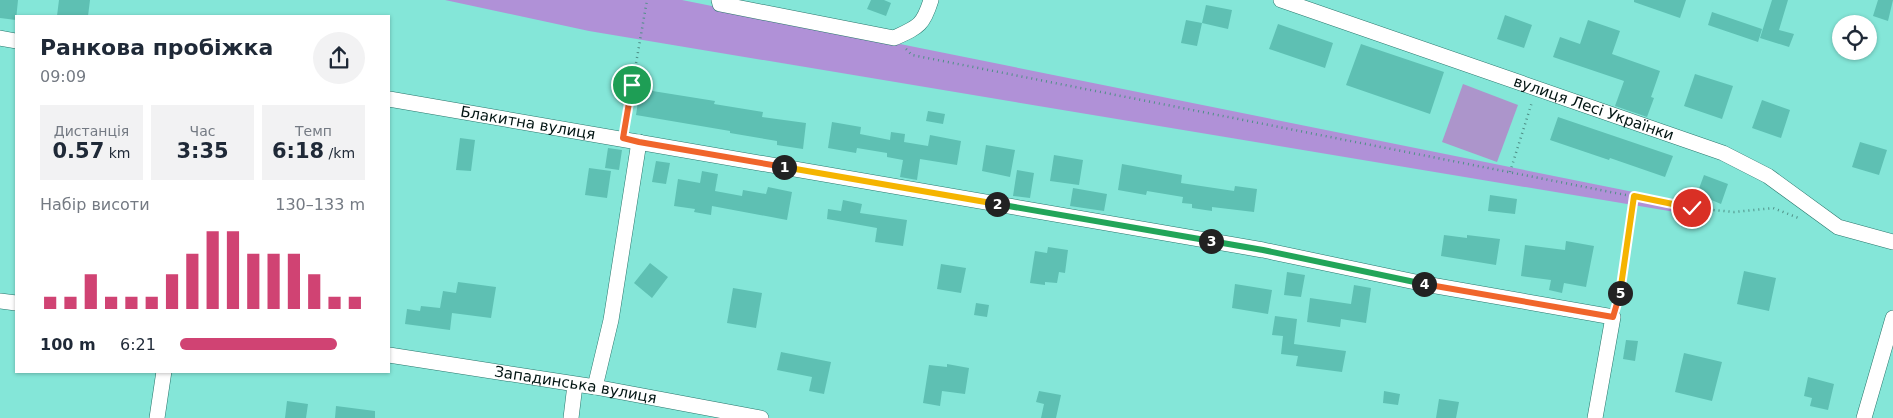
<!DOCTYPE html>
<html lang="uk">
<meta charset="utf-8">
<style>
body{margin:0;font-family:"DejaVu Sans",sans-serif;background:#f2f2f3;color:#1f2937;height:100vh;display:flex;flex-direction:column;font-size:19px;white-space:nowrap}
*{box-sizing:border-box;margin:0}
p{font-size:16px;color:#747a83}
.icon{flex:none;width:28px;height:28px;fill:none;stroke:currentColor;stroke-width:2;stroke-linecap:round;stroke-linejoin:round}
.map{position:relative;flex:1;overflow:hidden}
.side{position:absolute;left:15px;top:15px;width:375px;height:358px;display:flex;flex-direction:column;background:#fff;border-radius:0px;box-shadow:0 1px 4px #0004}
.side>*{flex:none}
.buttons{position:absolute;left:1832px;top:15px;display:grid;gap:10px}
.buttons a{display:grid;place-items:center;width:45px;height:45px;border-radius:50%;background:#fff;box-shadow:0 1px 4px #0004;font-size:25px}
.pin{position:absolute;display:grid;place-items:center;width:42px;height:42px;color:#fff;margin:-21px;border:2px solid #fff;border-radius:50%;box-shadow:0 1px 5px #0007}
.km{position:absolute;width:25px;height:25px;margin:-12px;border-radius:50%;background:#222;color:#fff;font-size:14px;line-height:25px;text-align:center}
.round{display:grid;place-items:center;flex:none;width:52px;height:52px;border-radius:26px;background:#f2f2f3}
.headline{display:flex;align-items:center;justify-content:space-between;height:85px;padding:0 25px}
h1{font-size:22px;font-weight:800;line-height:38px}
.stats{display:grid;grid-template-columns:repeat(3,1fr);gap:8px;height:85px;padding:5px 25px}
.stats div{display:grid;align-content:center;border-radius:0px;background:#f2f2f3;text-align:center}
.stats b{font-size:21px;font-weight:800}
.stats small{font-size:14px;font-weight:400}
.stats p{font-size:14px}
.chart{height:140px;padding:10px 25px}
.chart p{display:flex;justify-content:space-between}
.chart svg{width:100%;height:90px;margin-top:5px;stroke:#d04373;stroke-width:6}
ul{padding:0 25px;list-style:none;font-size:16px}
li{display:grid;grid-template-columns:80px 60px 1fr;align-items:center;height:38px}
li i{height:12px;border-radius:6px;background:#d04373}
.map>svg:first-child{display:block}
.green{fill:#ac95cb}
.forest{fill:#b091d7}
.building{fill:#5ec0b3}
.lines{fill:none;stroke-linecap:round;stroke-linejoin:round}
.minor-casing{stroke:#29766c;stroke-width:16}
.path{stroke:#4e8f86;stroke-width:2.5;stroke-dasharray:1 4;stroke-linecap:butt}
.minor{stroke:#fff;stroke-width:15}
.split-1-casing{stroke:#fff;stroke-width:10}
.split-2-casing{stroke:#fff;stroke-width:10}
.split-3-casing{stroke:#fff;stroke-width:10}
.split-4-casing{stroke:#fff;stroke-width:10}
.split-5-casing{stroke:#fff;stroke-width:10}
.split-6-casing{stroke:#fff;stroke-width:10}
.split-1{stroke:#f0652b;stroke-width:6}
.split-2{stroke:#f5b400;stroke-width:6}
.split-3{stroke:#22a559;stroke-width:6}
.split-4{stroke:#22a559;stroke-width:6}
.split-5{stroke:#f0652b;stroke-width:6}
.split-6{stroke:#f5b400;stroke-width:6}
.labels{text-anchor:middle;dominant-baseline:central;stroke-width:5;stroke-linejoin:round;paint-order:stroke}
.street-label{font-size:15px;fill:#021513;stroke:#84e6d8}
</style>
<div class="map">
<svg width="1893" height="418" viewBox="0 0 1893 418">
<rect width="100%" height="100%" fill="#84e6d8"/>
<path class="green" d="M1463,84L1518,105L1497,162L1442,142Z"/>
<path class="forest" d="M445,0H682L1708,207L1705,217L589,31Z"/>
<path class="building" d="M0,0H18L16,20L0,18Z
M59,0H90L88,16H57Z
M871,0H884L891,3L886,16L867,9Z
M1634,0H1686L1680,18L1634,2Z
M1772,0H1788L1779,30L1794,34L1789,47L1760,38Z
M1878,0H1893L1888,21L1873,16Z
M1206,5L1232,10L1228,29L1202,23Z
M1712,12L1762,29L1758,42L1708,25Z
M1505,15L1532,25L1524,48L1497,39Z
M1186,20L1202,23L1197,46L1181,43Z
M1588,20L1620,31L1612,54L1660,71L1651,97L1654,98L1647,117L1615,106L1624,81L1553,57L1560,37L1580,44Z
M1278,24L1333,43L1325,68L1269,49Z
M1361,44L1444,72L1430,114L1346,85Z
M1695,74L1733,86L1722,119L1684,106Z
M640,89L715,101L714,104L763,112L762,117L806,123L803,149L777,145V141L730,133V131L636,115Z
M1762,100L1790,110L1781,138L1752,128Z
M928,111L945,114L943,124L926,121Z
M1558,117L1673,156L1665,177L1610,158L1609,160L1550,140Z
M832,122L861,127L860,134L890,140L891,132L905,134L904,142L928,146L930,135L961,141L957,165L920,159L917,180L900,177L903,160L887,157V153L857,148L856,153L828,148Z
M460,138L475,140L471,171L456,170Z
M1860,142L1887,150L1879,175L1852,167Z
M986,145L1015,150L1010,177L982,171Z
M608,148L622,150L619,170L605,168Z
M1054,155L1083,160L1079,185L1050,181Z
M656,161L670,163L666,184L652,182Z
M1122,164L1182,175L1181,183L1234,191L1235,186L1257,189L1254,212L1212,207V211L1192,208V204L1182,203L1183,197L1147,191L1146,195L1118,190Z
M589,168L611,171L607,198L585,195Z
M1017,170L1034,173L1030,198L1013,196Z
M702,171L718,174L715,191L742,196L743,190L766,194L768,187L792,192L787,220L712,206L711,215L694,212L695,209L674,206L678,179L700,183Z
M1704,175L1728,184L1721,204L1697,194Z
M1073,188L1107,194L1104,211L1070,206Z
M1490,195L1517,199L1515,214L1488,211Z
M843,200L862,204L860,213L907,220L903,246L875,242L877,228L827,219L828,209L841,211Z
M1444,235L1467,238V235L1500,239L1496,265L1441,256Z
M1566,241L1594,246L1586,287L1564,283L1562,293L1549,290L1551,280L1521,276L1525,245L1565,250Z
M1048,247L1068,250L1065,273L1059,272L1057,283L1045,282V285L1030,283L1035,251L1047,253Z
M650,263L668,277L652,298L634,283Z
M941,264L966,268L961,293L937,289Z
M1744,271L1776,278L1769,311L1737,304Z
M1287,272L1305,275L1301,297L1284,295Z
M458,282L496,287L491,318L452,313L450,330L405,324L407,309L420,311L421,306L440,308L443,291L456,293Z
M1235,284L1272,290L1268,314L1232,308Z
M1354,285L1371,288L1366,323L1341,319L1340,327L1307,322L1310,298L1351,304Z
M733,288L762,293L756,328L727,323Z
M976,303L989,305L987,317L974,315Z
M1275,316L1297,319L1294,344L1346,351L1342,372L1296,366L1298,356L1281,354L1283,336L1272,335Z
M1626,340L1638,341L1635,361L1623,359Z
M781,352L831,362L824,394L809,391L812,377L777,370Z
M1684,353L1722,362L1712,401L1675,392Z
M947,364L969,368L965,394L942,391L940,406L923,403L929,365L947,367Z
M1808,377L1834,384L1828,410L1810,406L1812,398L1804,396Z
M1039,391L1061,395L1056,418H1041L1044,404L1036,402Z
M1384,391L1400,394L1398,405L1383,403Z
M1439,399L1459,402L1456,418H1436Z
M287,401L308,404L306,418H285Z
M336,406L375,411V418H335Z"/>
<g class="lines">
<g class="minor-casing">
<g id="minor">
<path d="M719,0L720,4L894,38C918,27 923,26 931,0"/>
<path id="s1" d="M1281,0L1723,153L1768,176L1838,227L1893,242"/>
<path d="M0,38L16,41"/>
<path id="s2" d="M389,99L1263,250L1425,284L1613,317L1595,418"/>
<path d="M0,301L16,303"/>
<path id="s3" d="M389,355L595,387L761,418"/>
<path d="M595,387L611,320L639,142"/>
<path d="M157,418L164,371"/>
<path d="M571,418L575,385"/>
<path d="M1864,418L1893,318"/>
</g>
</g>
<path class="path" d="M906,49L912,55L1692,208L1734,212L1773,208L1801,219
M625,127L647,0
M1510,172L1532,102
M1617,304L1634,197"/>
<use href="#minor" class="minor"/>
</g>
<g class="lines">
<g class="split-1-casing">
<path id="split-1" d="M632,85L623,138L639,142L784,167"/>
</g>
<g class="split-2-casing">
<path id="split-2" d="M784,167L997,204"/>
</g>
<g class="split-3-casing">
<path id="split-3" d="M997,204L1211,241"/>
</g>
<g class="split-4-casing">
<path id="split-4" d="M1211,241L1263,250L1424,284"/>
</g>
<g class="split-5-casing">
<path id="split-5" d="M1424,284L1613,317L1620,293"/>
</g>
<g class="split-6-casing">
<path id="split-6" d="M1620,293L1634,196L1692,208"/>
</g>
<use href="#split-1" class="split-1"/>
<use href="#split-2" class="split-2"/>
<use href="#split-3" class="split-3"/>
<use href="#split-4" class="split-4"/>
<use href="#split-5" class="split-5"/>
<use href="#split-6" class="split-6"/>
</g>
<g class="labels">
<g class="street-label">
<text stroke="none"><textPath href="#s1" startOffset="331">вулиця Лесі Українки</textPath></text>
<text stroke="none"><textPath href="#s2" startOffset="141">Блакитна вулиця</textPath></text>
<text stroke="none"><textPath href="#s3" startOffset="189">Западинська вулиця</textPath></text>
</g>
</g>
</svg>
<div class="buttons">
<a><svg class="icon" aria-label="locate" viewBox="0 0 24 24"><circle cx="12" cy="12" r="6"/><path d="M12 2v4M12 18v4M2 12h4M18 12h4"/></svg></a>
</div>
<div class="pin" style="left:632px;top:85px;background:#1e9e55"><svg class="icon" aria-label="arrive" viewBox="0 0 24 24"><path d="M6 21V4h12l-3 4 3 4H6"/></svg></div>
<div class="pin" style="left:1692px;top:208px;background:#d93025"><svg class="icon" aria-label="check" viewBox="0 0 24 24"><path d="M5 12l5 5 9-10"/></svg></div>
<b class="km" style="left:784px;top:167px">1</b>
<b class="km" style="left:997px;top:204px">2</b>
<b class="km" style="left:1211px;top:241px">3</b>
<b class="km" style="left:1424px;top:284px">4</b>
<b class="km" style="left:1620px;top:293px">5</b>
<section class="side">
<div class="headline"><div><h1>Ранкова пробіжка</h1><p>09:09</p></div><a class="round"><svg class="icon" aria-label="share" viewBox="0 0 24 24"><path d="M12 15V3M7 8l5-5 5 5M5 13v7h14v-7"/></svg></a></div>
<div class="stats">
<div><p>Дистанція</p><b>0.57<small> km</small></b></div>
<div><p>Час</p><b>3:35</b></div>
<div><p>Темп</p><b>6:18<small> /km</small></b></div>
</div>
<div class="chart"><p><span>Набір висоти</span>130–133 m</p>
<svg viewBox="0 0 160 44" preserveAspectRatio="none"><path d="M5 44V38M15 44V38M25 44V27M35 44V38M45 44V38M55 44V38M65 44V27M75 44V17M85 44V6M95 44V6M105 44V17M115 44V17M125 44V17M135 44V27M145 44V38M155 44V38"/></svg>
</div>
<ul>
<li><b>100 m</b>6:21<i style="width:85%"></i></li>
</ul>
</section>
</div>
